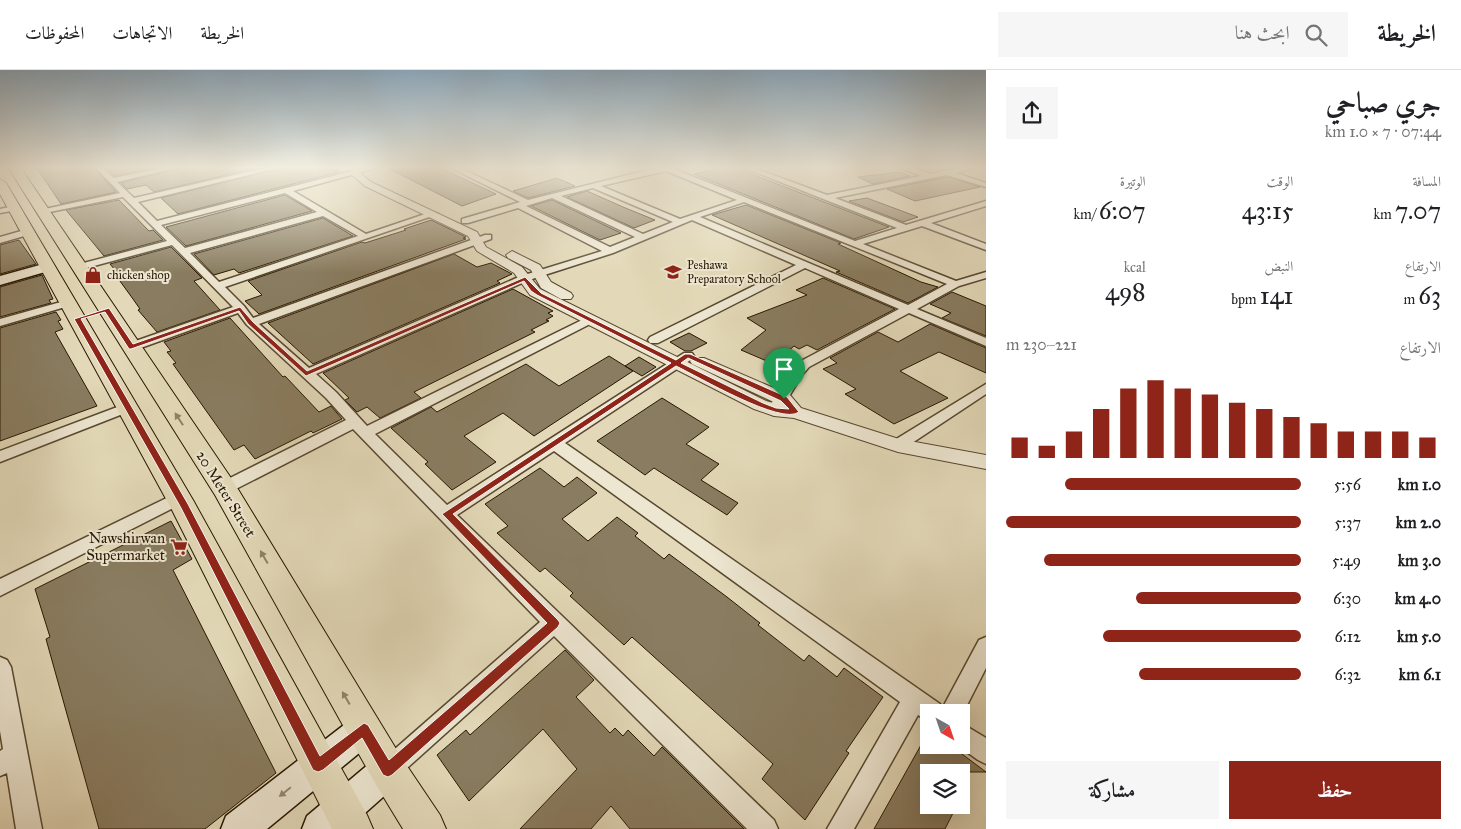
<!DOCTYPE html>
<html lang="ar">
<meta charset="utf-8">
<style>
body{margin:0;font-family:"IM FELL Great Primer",Amiri,serif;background:#f6f6f6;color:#202124;direction:rtl;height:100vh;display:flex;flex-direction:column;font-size:19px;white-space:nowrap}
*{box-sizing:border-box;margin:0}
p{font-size:16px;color:#757577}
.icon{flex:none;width:28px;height:28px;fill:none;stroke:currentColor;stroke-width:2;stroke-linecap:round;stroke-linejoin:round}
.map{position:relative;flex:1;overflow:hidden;direction:ltr}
.sheet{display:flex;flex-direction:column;background:#fff;width:475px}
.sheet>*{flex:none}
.needle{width:32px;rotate:140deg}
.buttons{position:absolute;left:920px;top:634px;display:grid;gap:10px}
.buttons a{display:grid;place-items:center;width:50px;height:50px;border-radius:0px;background:#fff;box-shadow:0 5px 20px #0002;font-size:25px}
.pin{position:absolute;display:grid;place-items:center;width:42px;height:42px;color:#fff;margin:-51px -21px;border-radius:50% 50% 50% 0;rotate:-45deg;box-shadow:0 0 5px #0007}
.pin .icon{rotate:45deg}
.round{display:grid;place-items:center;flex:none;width:52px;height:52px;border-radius:0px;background:#f6f6f6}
.summary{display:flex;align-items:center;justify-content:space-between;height:85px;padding:0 20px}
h1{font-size:28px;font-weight:600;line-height:38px}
.figures{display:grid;grid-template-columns:repeat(3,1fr);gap:8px;height:85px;padding:5px 20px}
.figures div{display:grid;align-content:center}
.figures b{font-size:25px;font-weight:600}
.figures small{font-size:14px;font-weight:400}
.figures p{font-size:14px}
.chart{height:140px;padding:10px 20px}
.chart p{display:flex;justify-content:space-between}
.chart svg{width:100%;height:90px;margin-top:5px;stroke:#8f2418;stroke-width:6}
.cta{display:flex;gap:10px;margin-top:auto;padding:10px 20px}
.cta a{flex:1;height:58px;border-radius:0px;background:#8f2418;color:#fff;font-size:20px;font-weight:600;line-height:58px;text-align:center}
.cta a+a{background:#f6f6f6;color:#202124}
ul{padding:0 20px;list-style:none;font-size:16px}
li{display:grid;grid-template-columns:80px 60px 1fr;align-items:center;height:38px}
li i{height:12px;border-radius:6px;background:#8f2418}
header{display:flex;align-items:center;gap:30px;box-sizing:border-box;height:70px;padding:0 25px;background:#fff;border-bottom:1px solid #e0e0e0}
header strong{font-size:24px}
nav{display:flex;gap:28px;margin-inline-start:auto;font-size:18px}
.search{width:350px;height:45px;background:#f6f6f6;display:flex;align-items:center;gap:12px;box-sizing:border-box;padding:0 18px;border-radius:0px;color:#757577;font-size:19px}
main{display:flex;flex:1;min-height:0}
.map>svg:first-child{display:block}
.building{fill:#897c60;stroke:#281701}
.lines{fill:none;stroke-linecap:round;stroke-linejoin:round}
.minor-casing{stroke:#57482f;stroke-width:3}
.tertiary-casing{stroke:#57482f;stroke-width:2}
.secondary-casing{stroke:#281701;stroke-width:3}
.primary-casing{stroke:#281701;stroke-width:2}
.minor{fill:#ede6d1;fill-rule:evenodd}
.tertiary{fill:#ede6d1;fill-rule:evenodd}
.secondary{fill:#ede6d1;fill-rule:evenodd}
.primary{fill:#e3d9b8;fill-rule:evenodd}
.oneway{fill:#8f8266}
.oneway2{fill:#948973}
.route{fill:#8f2418;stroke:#fff;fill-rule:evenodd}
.labels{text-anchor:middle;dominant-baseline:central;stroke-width:4;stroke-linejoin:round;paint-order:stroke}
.far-poi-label{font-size:12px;fill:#281701;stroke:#ede6d1;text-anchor:start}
.street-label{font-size:15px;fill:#281701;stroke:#ede6d1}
.poi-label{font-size:15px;fill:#281701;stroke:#ede6d1;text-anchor:end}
</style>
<header>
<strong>الخريطة</strong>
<div class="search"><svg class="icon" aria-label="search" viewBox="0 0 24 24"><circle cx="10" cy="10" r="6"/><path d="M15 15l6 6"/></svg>ابحث هنا</div>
<nav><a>الخريطة</a><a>الاتجاهات</a><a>المحفوظات</a></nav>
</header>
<main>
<section class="sheet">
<div class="summary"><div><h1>جري صباحي</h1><p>07:44 · 7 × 1.0 km</p></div><a class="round"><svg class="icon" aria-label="share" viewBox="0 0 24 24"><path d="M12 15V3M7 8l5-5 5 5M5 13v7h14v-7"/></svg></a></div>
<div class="figures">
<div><p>المسافة</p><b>7.07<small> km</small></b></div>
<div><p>الوقت</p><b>43:15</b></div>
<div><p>الوتيرة</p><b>6:07<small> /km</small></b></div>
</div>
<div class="figures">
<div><p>الارتفاع</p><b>63<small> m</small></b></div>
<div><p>النبض</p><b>141<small> bpm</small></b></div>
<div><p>kcal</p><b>498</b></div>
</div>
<div class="chart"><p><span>الارتفاع</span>221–230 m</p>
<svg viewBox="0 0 160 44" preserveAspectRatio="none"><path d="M5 44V34M15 44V38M25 44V31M35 44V20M45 44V10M55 44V6M65 44V10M75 44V13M85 44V17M95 44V20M105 44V24M115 44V27M125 44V31M135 44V31M145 44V31M155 44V34"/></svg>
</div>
<ul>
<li><b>1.0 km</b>5:56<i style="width:80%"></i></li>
<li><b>2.0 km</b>5:37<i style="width:100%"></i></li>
<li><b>3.0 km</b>5:49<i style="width:87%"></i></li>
<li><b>4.0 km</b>6:30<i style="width:56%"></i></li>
<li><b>5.0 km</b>6:12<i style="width:67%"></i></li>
<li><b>6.1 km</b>6:32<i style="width:55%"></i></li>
</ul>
<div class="cta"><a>حفظ</a><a>مشاركة</a></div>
</section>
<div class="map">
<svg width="986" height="759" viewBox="0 0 986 759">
<rect width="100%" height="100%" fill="#e3d9b8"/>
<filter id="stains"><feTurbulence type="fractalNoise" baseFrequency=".004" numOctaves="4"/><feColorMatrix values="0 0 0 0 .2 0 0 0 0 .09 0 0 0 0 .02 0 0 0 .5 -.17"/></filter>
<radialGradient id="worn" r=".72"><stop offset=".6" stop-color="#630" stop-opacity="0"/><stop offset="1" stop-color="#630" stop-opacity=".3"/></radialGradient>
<path class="building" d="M36,97H93L116,122L61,134Z
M105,97H157L115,106Z
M183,97H260L154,122L146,115L127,119L121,113Z
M284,97H338L339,102L178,144L161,128Z
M386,97H438L496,124L462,136Z
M726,97H733L889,157L854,169L694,104Z
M900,102L910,106L873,114L858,107Z
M948,107L980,117L915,131L887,119Z
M557,108L575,116L528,128L513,121Z
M587,121L623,137L655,150L634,158L567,127Z
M285,125L312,141L186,176L166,157Z
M867,128L918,147L903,152L849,131Z
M119,130L149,161L153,160L163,170L104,186L66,140Z
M552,130L621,163L600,170L531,136Z
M746,135L841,173L838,174L921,212L938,217L908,233L836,202L840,201L712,145Z
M323,148L353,166L239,203L234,199L214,205L194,184Z
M431,150L466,167L463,168L466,169L259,244L245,231L262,225L248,211L362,172L365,173L406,160L404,159Z
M19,170L36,194L0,204V175Z
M171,177L202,208L194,211L220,240L157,262L138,240L140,239L133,229L117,207L120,206L110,194Z
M454,184L477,197L491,193L512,204L497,211L500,213L313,294L268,253Z
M42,205L53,229L49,230L51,233L0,247V217Z
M823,208L895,239L817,280L807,275L799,279L794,276L778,290L774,288L769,292L741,280L766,260L747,248L807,225L796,220Z
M513,219L553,241L548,243L553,246L546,250L549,251L531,260L535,262L414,322L421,328L380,348L367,337L357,342L345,330L349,328L323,303Z
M952,222L986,236V266L942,248L951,243L930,234Z
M56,242L61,250L58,251L63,259L55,262L97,336L0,371V258Z
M230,248L283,307L285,306L319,342L331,336L342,349L313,363L311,361L255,389L244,375L234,380L173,294L176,293L167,282L171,281L164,272Z
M930,254L986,278V303L939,282L900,301L948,328L894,354L845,324L856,319L823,299L837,293L830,288L878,262L898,272Z
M689,263L707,273L691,281H685L670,272Z
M609,286L633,301L534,366L503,343L464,366L496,392L452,420L425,394L428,392L391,358L431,337L437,342L526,294L559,316Z
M639,287L656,297L642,306L625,296Z
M662,328L709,357L686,374L719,394L701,410L738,433L727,445L654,398L645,405L597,371Z
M540,398L564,417L577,407L597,423L562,449L588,471L617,447L638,463L635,466L664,489L669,484L727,527L760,553L758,555L804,591L809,585L837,607L844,598L883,627L846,681L849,683L805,750L762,709L773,694L632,567L624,575L570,526L573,523L545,498L540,502L497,463L508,456L485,434Z
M171,451L192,489L173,500L276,703L205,759H99L46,569L50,567L35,519Z
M565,580L594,610L576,627L610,663L615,658L623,666L628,660L654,686L662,677L744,759H630L611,736L591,759H520L577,699L543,659L469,731L437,685L466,660L470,665Z
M921,675H950L986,702H929V735H957L945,759H874Z"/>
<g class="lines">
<g class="minor-casing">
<path id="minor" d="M95,97H102L114,108L167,97H181L117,112L134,128L269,97H282L138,132L157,151L368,97L373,99L293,121L366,164L431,142L438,144L225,217L244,236L253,248L485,165H491V169L259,254L309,298L521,206L602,181L518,138L468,153H462V149L520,132L449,97H458L528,130L660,97H675L674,99L855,171L897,158L742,97H752L827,125L921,106L899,97H910L930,104L962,97H976L956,103L986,113V117L947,105L835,128L906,155L986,131V136L931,153L986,174V180L922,156L863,174L956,211L986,202V208L959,216L917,239L986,268V276L909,243L809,297L802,305L779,343H769L767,340L792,302L801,291L899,239L805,198L658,273H650L648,270L650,267L796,195L692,150L613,183L529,210L316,304L336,322L367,356L586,248H594L596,250L594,252L375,364L447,435L684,283H692L694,286L692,289L565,373L940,634L942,639L979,570L986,567V598L961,647V642H929V652L918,645L854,759H827L900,632L554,381L457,445L774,750L778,759H747L554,566L396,708L388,712L380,708L376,700L380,692L540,552L353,359L230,422L224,424L218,422L216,418L218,414L346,350L326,328L247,255L238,243L135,280H127L125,277L127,274L233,237L172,175L79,200L76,199V195L167,171L123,127L40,144V140L120,123ZM666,101L737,130L680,149L601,116ZM593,118L673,152L643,164L561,126ZM285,123L317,142L185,178L161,155ZM552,128L635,167L610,177L526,136ZM744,132L947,214L908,235L700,147ZM323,146L358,166L219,212L190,183Z
M14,136L18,138L17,140L0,143V139Z
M28,159L32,162L31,164L0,173V167Z
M68,230L72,231L73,233L72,235L0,256V249Z
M986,314V324L903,379L898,380L893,379L891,375L893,371Z
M128,333L133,334L135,337L133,340L0,392V381Z
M179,422L185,424L187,428L185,432L0,526V509Z
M0,587L7,590L11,597L42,759H16L7,703L0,706V681L3,679L0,661Z
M961,653L986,668V694L978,690L957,675H961Z"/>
</g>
<g class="tertiary-casing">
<path id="tertiary" d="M350,97H358L359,102L371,112L477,162L486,177L522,197L540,219L766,331L780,335L692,294L690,291L692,288H704L790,325L801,338L899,369L986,385V399L898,382L794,348L774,346L754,339L530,225L514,203L477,181L468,166L365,116L352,105Z
M512,181L540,195L551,212L571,223L573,226L571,229H561L541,218L531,200L508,188L506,185Z"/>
</g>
<g class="secondary-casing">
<path id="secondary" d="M47,193L52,194L54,197L52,200L0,215V206Z
M364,643L375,648L380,659L375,670L267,759H221L226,746L353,648Z
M388,683L400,688L405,700L400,712L347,759H302L307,746L376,688Z"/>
</g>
<g class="primary-casing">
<path id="primary" d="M8,97H20L233,411L401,687L440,745L446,759H403L375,713L215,425Z
M0,109L6,113L193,430L367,745L373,759H332L172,440L0,124Z"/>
</g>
<use href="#minor" class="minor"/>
<use href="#tertiary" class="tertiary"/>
<use href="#secondary" class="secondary"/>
<use href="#primary" class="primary"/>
</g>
<defs><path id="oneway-solid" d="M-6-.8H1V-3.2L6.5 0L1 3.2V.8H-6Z" transform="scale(1.25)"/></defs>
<g class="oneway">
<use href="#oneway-solid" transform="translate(179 349) rotate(-123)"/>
<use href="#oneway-solid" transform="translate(264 487) rotate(-120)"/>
<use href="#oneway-solid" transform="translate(346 628) rotate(-120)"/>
</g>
<use class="oneway2" href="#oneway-solid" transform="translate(285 722) rotate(141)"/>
<linearGradient id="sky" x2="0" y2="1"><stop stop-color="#8ca8bc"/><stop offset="0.48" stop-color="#f2eedf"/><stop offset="1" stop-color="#f2eedf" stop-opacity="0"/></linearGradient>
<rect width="986" height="203" fill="url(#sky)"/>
<path class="route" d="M525,207L541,223L676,290L685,284H690L787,327L799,342C782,356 697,306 676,296L453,444L558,550L560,553L558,557L392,705L388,707L383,705L362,668L323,700L318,702L313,700L181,438L74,249L109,238L133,274L240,237L253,252L307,301ZM524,211L531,221L537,225L671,293L442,444L547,553L389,690L368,655L364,653L320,686L188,434L81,249L105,242L129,279H131L239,241L248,254L306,306ZM688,288L781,331L789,339L776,338L763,333L681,293Z"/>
<defs>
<g id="school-bare" transform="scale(1.35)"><path d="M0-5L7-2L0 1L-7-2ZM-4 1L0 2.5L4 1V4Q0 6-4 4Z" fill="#8f2418" stroke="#ede6d1" stroke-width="2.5" paint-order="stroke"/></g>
<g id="shop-bare" transform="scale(1.35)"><path d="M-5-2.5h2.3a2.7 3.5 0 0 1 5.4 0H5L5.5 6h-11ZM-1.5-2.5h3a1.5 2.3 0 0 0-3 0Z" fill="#8f2418" stroke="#ede6d1" stroke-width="2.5" paint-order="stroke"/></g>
<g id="supermarket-bare" transform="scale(1.35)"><path d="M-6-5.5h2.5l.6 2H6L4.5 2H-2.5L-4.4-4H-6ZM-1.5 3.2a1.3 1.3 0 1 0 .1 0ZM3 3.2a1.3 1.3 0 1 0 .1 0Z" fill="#8f2418" stroke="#ede6d1" stroke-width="2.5" paint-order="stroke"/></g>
</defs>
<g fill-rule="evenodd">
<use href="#school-bare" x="673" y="202"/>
<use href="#shop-bare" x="93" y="205"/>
<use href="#supermarket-bare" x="179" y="477"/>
</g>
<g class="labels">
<g class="far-poi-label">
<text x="687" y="195">Peshawa<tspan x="687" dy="14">Preparatory School</tspan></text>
<text x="107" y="205">chicken shop</text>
</g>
<g class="street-label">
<text transform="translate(226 424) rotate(58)">20 Meter Street</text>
</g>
<g class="poi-label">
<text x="165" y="468">Nawshirwan<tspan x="165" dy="17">Supermarket</tspan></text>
</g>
</g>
<rect width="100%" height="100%" filter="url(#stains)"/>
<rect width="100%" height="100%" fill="url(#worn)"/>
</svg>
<div class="buttons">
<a><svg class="needle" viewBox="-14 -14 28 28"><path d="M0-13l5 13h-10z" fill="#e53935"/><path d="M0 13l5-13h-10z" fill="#757577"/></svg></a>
<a><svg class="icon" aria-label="layers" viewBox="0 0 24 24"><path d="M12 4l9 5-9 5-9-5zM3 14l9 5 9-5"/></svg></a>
</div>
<div class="pin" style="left:784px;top:329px;background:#1e9e55"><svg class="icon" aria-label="arrive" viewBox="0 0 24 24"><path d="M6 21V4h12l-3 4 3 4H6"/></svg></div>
</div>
</main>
